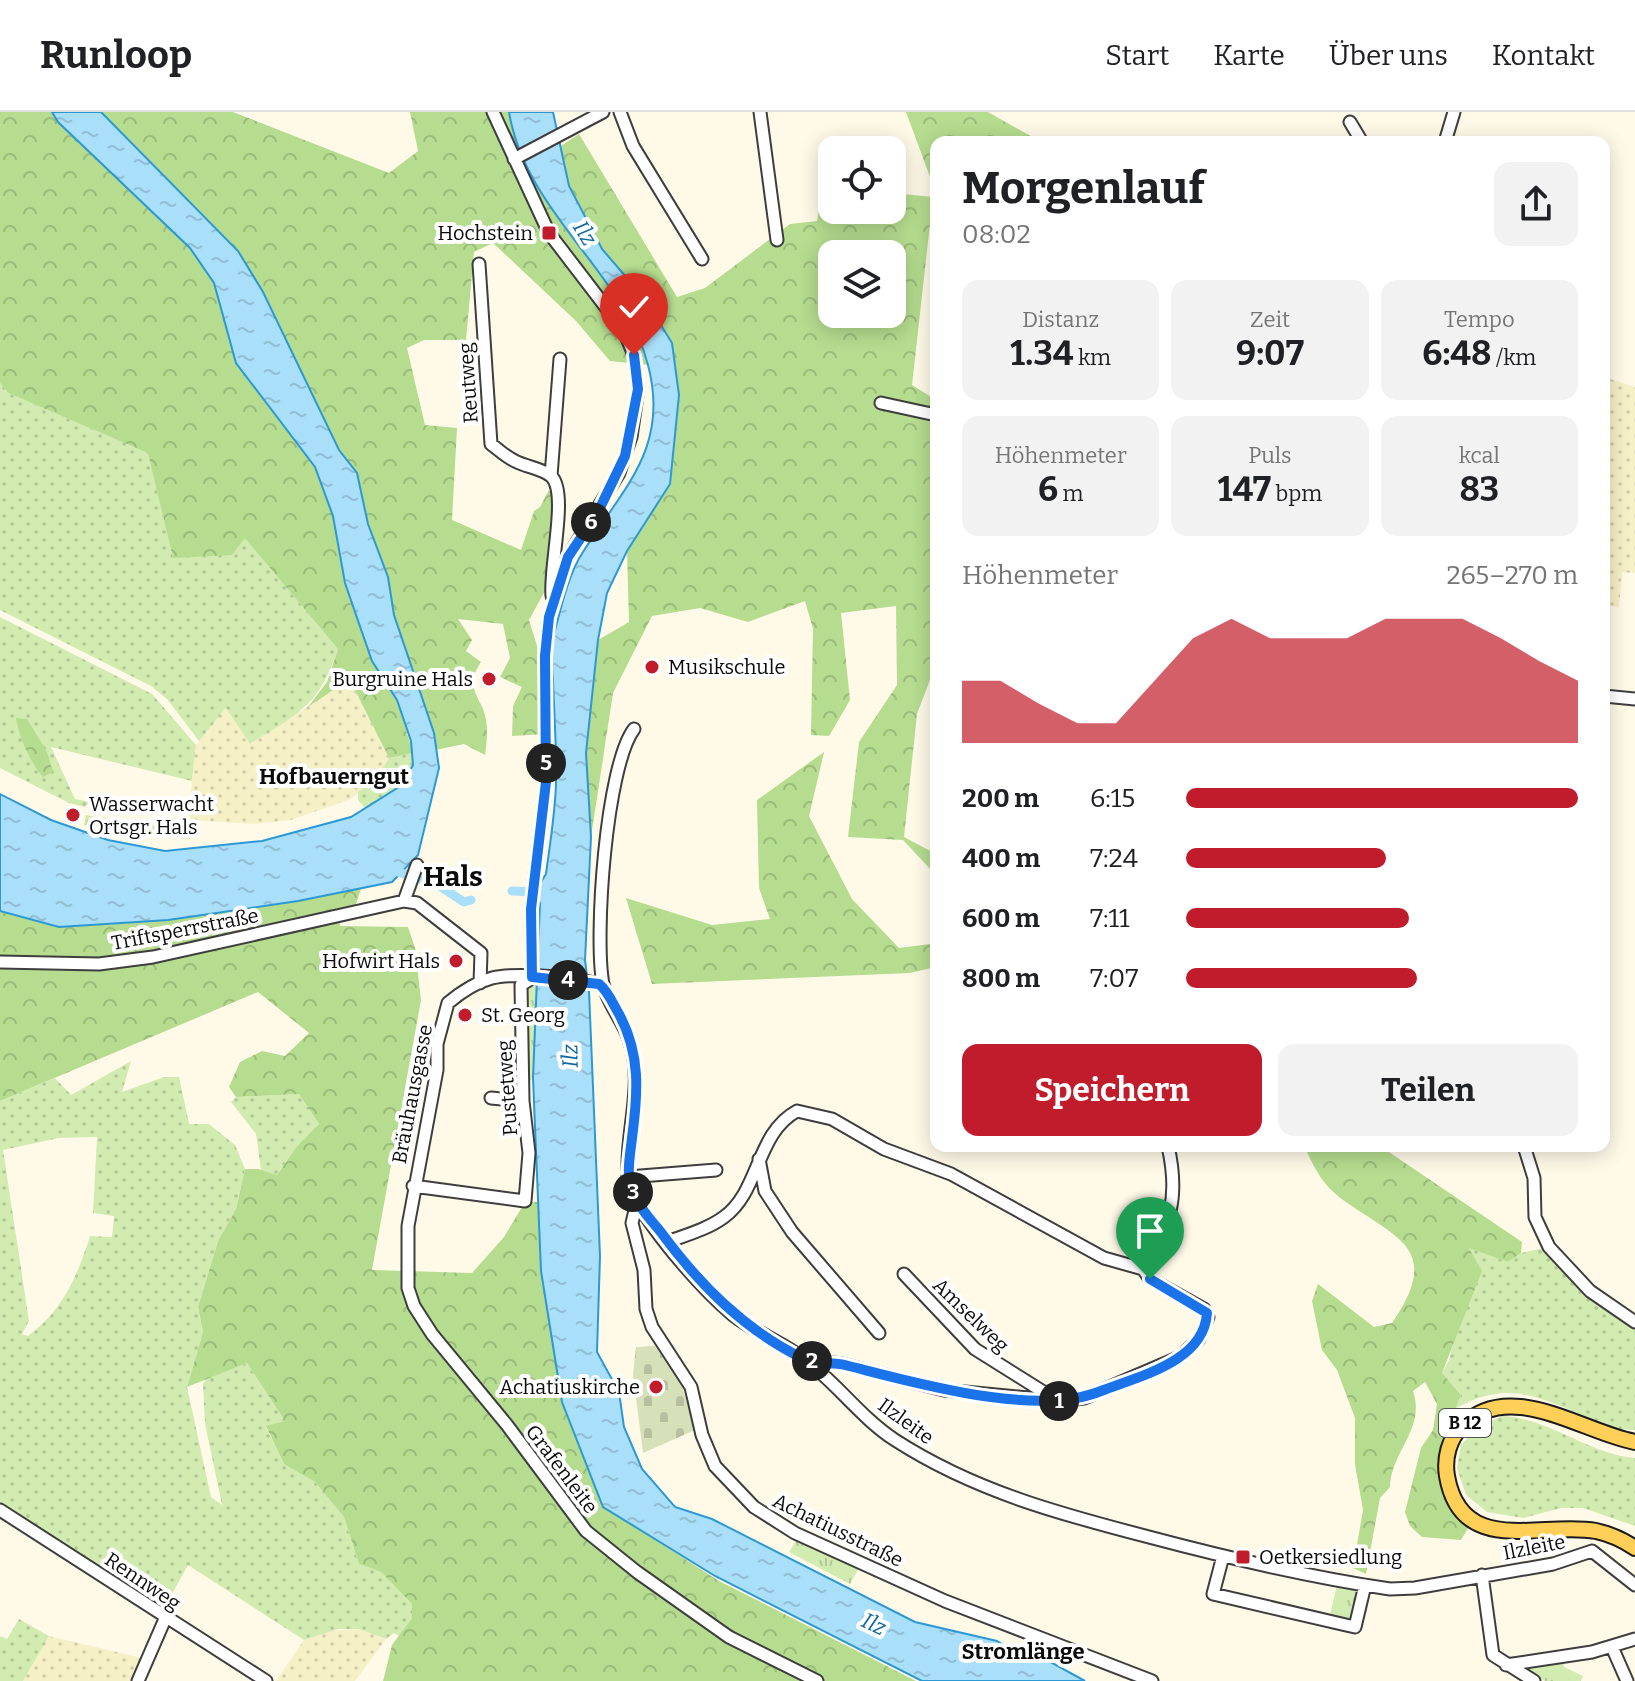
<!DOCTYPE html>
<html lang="de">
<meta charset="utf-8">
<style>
body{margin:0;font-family:Bitter,serif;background:#f2f2f2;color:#202124;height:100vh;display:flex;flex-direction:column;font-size:30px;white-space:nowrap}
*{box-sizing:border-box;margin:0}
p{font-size:26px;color:#757577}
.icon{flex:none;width:44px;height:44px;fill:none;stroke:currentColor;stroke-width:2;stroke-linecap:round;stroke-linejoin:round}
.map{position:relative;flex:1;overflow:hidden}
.side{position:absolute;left:930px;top:24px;width:680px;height:1016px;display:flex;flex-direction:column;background:#fff;border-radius:16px;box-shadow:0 4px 20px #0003}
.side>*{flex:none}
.tools{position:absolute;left:818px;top:24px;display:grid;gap:16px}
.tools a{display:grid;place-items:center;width:88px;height:88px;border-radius:16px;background:#fff;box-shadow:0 4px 20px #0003;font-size:40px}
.pin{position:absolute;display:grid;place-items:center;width:68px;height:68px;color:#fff;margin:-82px -34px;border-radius:50% 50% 50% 0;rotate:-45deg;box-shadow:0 0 8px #0007}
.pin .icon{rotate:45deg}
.km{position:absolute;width:40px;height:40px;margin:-20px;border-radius:50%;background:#222;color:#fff;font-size:22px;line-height:40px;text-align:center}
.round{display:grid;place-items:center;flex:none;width:84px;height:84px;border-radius:16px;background:#f2f2f2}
.headline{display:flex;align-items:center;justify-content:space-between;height:136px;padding:0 32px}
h1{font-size:44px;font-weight:700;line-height:60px}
.figures{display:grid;grid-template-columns:repeat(3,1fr);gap:12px;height:136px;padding:8px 32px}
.figures div{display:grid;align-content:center;border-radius:16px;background:#f2f2f2;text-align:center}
.figures b{font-size:34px;font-weight:700}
.figures small{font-size:22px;font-weight:400}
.figures p{font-size:22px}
.chart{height:224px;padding:16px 32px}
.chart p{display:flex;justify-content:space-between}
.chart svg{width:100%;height:144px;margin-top:8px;fill:#c11c2b;opacity:.7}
.cta{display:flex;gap:16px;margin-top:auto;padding:16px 32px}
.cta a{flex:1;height:92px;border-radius:16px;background:#c11c2b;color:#fff;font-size:32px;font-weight:700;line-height:92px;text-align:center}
.cta a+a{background:#f2f2f2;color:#202124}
ul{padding:0 32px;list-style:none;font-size:26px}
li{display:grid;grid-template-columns:128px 96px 1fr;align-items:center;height:60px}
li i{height:20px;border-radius:10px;background:#c11c2b}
header{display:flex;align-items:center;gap:48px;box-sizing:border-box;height:112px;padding:0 40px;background:#fff;border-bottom:2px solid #e0e0e0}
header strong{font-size:38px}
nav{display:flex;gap:44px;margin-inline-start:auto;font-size:28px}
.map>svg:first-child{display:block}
.farmland{fill:url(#farmland-dots)}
.grass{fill:url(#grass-dots);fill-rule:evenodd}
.forest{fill:url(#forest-crowns);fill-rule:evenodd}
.cemetery{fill:url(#cemetery-stones)}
.park{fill:url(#park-tufts)}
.water{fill:url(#water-ripples);stroke:#2d99d4;stroke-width:2}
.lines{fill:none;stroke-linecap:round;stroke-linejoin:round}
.canal{stroke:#aadff9;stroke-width:9}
.minor-casing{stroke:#3e3e3e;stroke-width:15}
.major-casing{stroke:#1c1c1c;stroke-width:18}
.minor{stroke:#fff;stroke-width:11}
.major{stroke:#ffcf58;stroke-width:14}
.route-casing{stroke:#fff;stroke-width:16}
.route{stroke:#1a73e8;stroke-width:10}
.poi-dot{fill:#c11c2b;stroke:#fff;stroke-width:3}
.labels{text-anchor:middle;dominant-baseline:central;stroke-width:8;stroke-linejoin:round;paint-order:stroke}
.shield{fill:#fff;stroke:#545454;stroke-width:2}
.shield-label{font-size:18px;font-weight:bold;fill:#0b0b0b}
.poi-label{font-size:20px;fill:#0b0b0b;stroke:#fff;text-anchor:end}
.street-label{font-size:20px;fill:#0b0b0b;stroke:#fff}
.water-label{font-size:22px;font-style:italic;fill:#0f68a2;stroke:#fff}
.neighbourhood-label{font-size:22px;font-weight:bold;fill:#0b0b0b;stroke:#fff}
.district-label{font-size:28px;font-weight:bold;fill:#0b0b0b;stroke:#fff}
</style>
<header>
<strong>Runloop</strong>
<nav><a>Start</a><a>Karte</a><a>Über uns</a><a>Kontakt</a></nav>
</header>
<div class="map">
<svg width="1635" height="1569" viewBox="0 0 1635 1569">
<defs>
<pattern id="farmland-dots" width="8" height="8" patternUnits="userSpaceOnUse" patternTransform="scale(2)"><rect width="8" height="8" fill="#f6f0c7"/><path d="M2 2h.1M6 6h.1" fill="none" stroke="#d2ccaa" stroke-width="1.8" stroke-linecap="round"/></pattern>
<pattern id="grass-dots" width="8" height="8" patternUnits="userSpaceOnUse" patternTransform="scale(2)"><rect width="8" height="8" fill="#d1ebb1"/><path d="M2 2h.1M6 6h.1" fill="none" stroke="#b2c897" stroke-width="1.8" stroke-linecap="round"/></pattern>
<pattern id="forest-crowns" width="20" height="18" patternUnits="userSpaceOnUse" patternTransform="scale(2)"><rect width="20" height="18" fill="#b5dc8f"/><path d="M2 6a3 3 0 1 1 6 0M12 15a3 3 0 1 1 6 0" fill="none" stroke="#9abb7a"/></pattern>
<pattern id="cemetery-stones" width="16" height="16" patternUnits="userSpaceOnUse" patternTransform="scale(2)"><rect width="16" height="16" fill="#d6e1ba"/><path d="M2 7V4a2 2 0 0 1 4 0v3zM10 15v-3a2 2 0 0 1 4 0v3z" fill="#b6c09f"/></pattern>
<pattern id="park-tufts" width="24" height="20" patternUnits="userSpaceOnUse" patternTransform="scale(2)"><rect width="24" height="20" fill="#d1ebb1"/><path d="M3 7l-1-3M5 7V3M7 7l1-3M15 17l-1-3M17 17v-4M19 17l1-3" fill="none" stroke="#b2c897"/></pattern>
<pattern id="water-ripples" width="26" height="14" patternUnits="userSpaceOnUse" patternTransform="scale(2)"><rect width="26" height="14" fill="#aadff9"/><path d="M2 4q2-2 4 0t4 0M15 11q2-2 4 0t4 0" fill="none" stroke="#91bed4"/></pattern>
</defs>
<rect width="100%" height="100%" fill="#fffae8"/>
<path class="farmland" d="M1604,265L1635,275V461L1622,460L1619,496L1604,491Z
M352,572L389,646L377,665L351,687L291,708L254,712L188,708L196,633L226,596L250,632L333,578Z
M359,1517L386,1527L355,1569H276L304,1528L326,1519Z
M49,1524L142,1546L136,1569H23Z"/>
<path class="grass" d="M0,271L8,281L149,341L173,446L245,425L338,537C318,595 299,601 250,632L226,596L199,629L167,587L151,574L0,498Z
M0,505L152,582L196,633L192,669L51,635L75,687L90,690L85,695L69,691L0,656Z
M413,641C414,671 387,682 365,696L358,688V680L377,665L389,646Z
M131,949L122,980L164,965H179L189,1012H209L235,1033L245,1057L236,1097L218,1129L198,1195L203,1220L187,1275L211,1385L222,1393L205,1312L203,1272L206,1267L247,1251L285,1309L266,1315L284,1352L315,1370L344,1405L359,1452L381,1460L412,1492V1506L399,1524L394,1521L386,1527L359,1517H338L304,1528L188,1453L163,1498L0,1396V989L55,966L71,983ZM97,1025L93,1101L114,1104L112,1125L90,1124C77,1165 63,1198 28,1224L22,1222L29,1209L3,1038L59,1026Z
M299,982L319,1012L297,1034L276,1064L261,1058L256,1022L231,990L236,985Z
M1469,1135L1508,1150L1521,1141L1549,1135L1566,1156L1635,1209V1318C1620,1319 1606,1313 1592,1307C1540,1286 1508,1266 1455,1297L1461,1283L1442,1261L1449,1248L1474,1148Z
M1503,1304C1551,1307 1588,1342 1635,1346V1414L1583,1396H1561L1523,1406L1487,1400L1466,1383L1457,1356L1461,1333L1477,1315Z
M19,1507L49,1524L23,1569H0V1524L7,1527Z"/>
<path class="forest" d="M0,0H52L58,10L190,136L214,171L236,251L315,355L333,404L345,471L372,549L397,588L413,641L389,646L352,572L333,578L308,595L327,570L338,537L245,426L232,443L173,446L148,341L8,281L0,271Z
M101,0H233L389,61L418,39L410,0H509C522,79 583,132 624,196C634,213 641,235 648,253L610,249L576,209L493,131L474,140L466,228H424L407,236L425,313L457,316L452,408L521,438L534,399L540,395L549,378L558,390L546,477L529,508L537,534L545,622L512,624L513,594L522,575L500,565L510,546L503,512L458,507L472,528L466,539L481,550C467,571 474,577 483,597C489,612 487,628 485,643L464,632L435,638L434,621L394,503L388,465L368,412L357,361L339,338L263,180L238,139Z
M906,0H988L1041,30H936V81Z
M579,22L677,185L705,176L790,112L817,109L822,79H832V98H892V81L933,85L912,273L936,288V552L917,602L904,725L936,742V855L910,861L652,872L626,786L712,813L770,807L759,776L757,688L824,640L809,704L852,787L899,836L930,832L932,759L903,728L848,725L859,630L897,573L896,494L841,501L850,588L829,624L811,623L813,517L805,489L748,510L700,496L652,504L613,581L591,725L586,641L598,528L629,510L627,439L670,372L645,187L602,137L569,74L561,34ZM832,142H892V202H832Z
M16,606L27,607L47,640L53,660L43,665C31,652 18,623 16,606Z
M361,777L355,795L338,798L340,814L408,815L415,836L421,888L372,1158L472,1161L504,1125L525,1090H541L542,1166L562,1290L603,1394L719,1469L916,1569H383L392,1533L412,1506V1492L381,1460L359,1452L344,1405L315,1370L284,1352L266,1314L285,1309L247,1251L187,1275L203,1220L198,1195L218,1129L236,1097L245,1057H258L277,1063L297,1034L319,1012L299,982L236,985L229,975L240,950L262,939L285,944L309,921L258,880L0,989V799L59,815L168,808Z
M1309,1034H1380L1522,1130L1521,1141L1508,1150L1469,1136L1482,1159L1442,1261L1461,1283L1444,1324L1440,1350L1470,1413L1461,1428L1422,1425L1410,1414L1405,1400L1421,1336L1433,1318L1437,1292L1425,1270L1413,1279C1426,1317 1391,1339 1390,1375L1380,1386L1366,1462L1353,1456L1363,1398L1355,1352V1306L1337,1258L1322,1238L1312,1189L1318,1172L1374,1215L1392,1211C1445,1134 1394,1126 1339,1085C1324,1073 1315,1058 1307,1040Z"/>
<path class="cemetery" d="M655,1234L682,1274L695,1318L643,1341L633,1262L636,1235Z"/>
<path class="park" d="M86,703L144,713L193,715L190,727L84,713Z
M537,873L533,966L523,976L526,876Z
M798,1426L859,1456L850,1472L789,1440Z
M1337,1473L1360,1479L1352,1513L1329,1507Z
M1563,1549L1564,1555L1583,1564L1581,1569H1545L1520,1555Z"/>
<path class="water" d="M52,0H101L238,139L263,180L339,338L357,361L368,412L388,465L394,503L434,621L439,656L418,743L392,770L298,789L168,808L59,815L0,799V682L51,708L108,728L165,739L262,729L351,705L402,673L413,653L411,629L397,588L372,549L345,471L333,404L315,355L236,251L214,171L190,136L58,10Z
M509,0H553L569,74L602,137L645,187L672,231L679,283L670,372L627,439L607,481L598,528L586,641L591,725L585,848L589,879L600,1144L597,1240L619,1280L624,1315L642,1357L675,1395L712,1407L915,1510L997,1529L1019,1543L1036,1542L1085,1569H922L715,1464L603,1395L562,1290L541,1159L533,966L540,791L532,786L533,771L541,770L546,762C550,732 555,702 556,672C557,637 554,602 553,568C552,555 550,539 553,526C560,500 568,462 583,440C623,376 670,336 648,253C624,160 526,102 509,0Z"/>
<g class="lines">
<path class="canal" d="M389,757L438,773L464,790L471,788
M512,779L540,780"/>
<g class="minor-casing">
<path id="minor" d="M493,0L549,121L624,219L634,243L638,277L631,325L619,361L568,445L549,505L545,544L546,670L531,797L532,865
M620,0L633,34L702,147
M760,0L777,128
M1350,10L1362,30
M1445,30L1454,0
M514,47L603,0
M479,152L491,332C499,338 507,346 517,350C527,355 544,357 552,365C568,383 549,455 552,484
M881,291L936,303
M551,364L560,247
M1604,584L1635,587
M634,617C606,654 594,825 603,872C607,890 623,909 629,927C649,981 613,1047 636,1088C657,1125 701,1176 733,1203C755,1220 781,1230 803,1246C836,1270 861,1306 895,1328C974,1379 1060,1402 1149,1425C1228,1446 1309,1465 1390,1477L1415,1476L1553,1452L1592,1439
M404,789L417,753
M0,850L99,852L153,845L404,789L417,791L481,841L480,871
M603,875C586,864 512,861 492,866C477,870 460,881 448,891L437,932V958L408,1114V1176L414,1194L432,1222L507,1313L586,1419L637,1460L729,1525L817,1569
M491,986L523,989
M1524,1034L1534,1066L1535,1105L1549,1135L1590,1179L1635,1210
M759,1047L765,1079L792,1120L879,1221
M628,1065L716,1058
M413,1074L525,1089L529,1041L523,989L521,873L532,866
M637,1090L632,1111L644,1158L646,1197L652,1215L691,1275L702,1323L715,1354L754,1395L795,1421L945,1489L1152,1569
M667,1130C686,1123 708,1117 724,1105C760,1079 756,1021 797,999L832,1007L884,1037L951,1062L1104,1146L1143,1157
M1143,1157C1170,1110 1180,1088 1168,1034
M904,1162L975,1237L1053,1286
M807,1248L842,1252L944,1278L1059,1289L1084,1286L1180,1245L1199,1227L1208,1205L1204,1197L1150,1167L1143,1157
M0,1398L266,1569
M1592,1439L1635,1473
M1223,1444L1213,1482L1346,1513L1355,1515L1365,1473
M1482,1463L1493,1543L1534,1569
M1612,1535L1627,1569
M1506,1553L1592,1540L1635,1527
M138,1569L165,1507"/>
</g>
<g class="major-casing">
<path id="major" d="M1635,1330C1582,1320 1510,1266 1462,1314C1449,1327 1444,1346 1447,1364C1461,1446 1542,1409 1596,1419C1610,1422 1623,1428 1635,1436"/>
</g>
<use href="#minor" class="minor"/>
<use href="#major" class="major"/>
</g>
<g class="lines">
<g class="route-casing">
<path id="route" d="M634,243L638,277L625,344L598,400L568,445L549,505L545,544L546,670L531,797L532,865L599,872C608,879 613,892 619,902C641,943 638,981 632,1026C630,1044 626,1062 632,1079C638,1094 650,1107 660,1119C699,1172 744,1218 804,1247C815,1253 832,1250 845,1253C913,1270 1035,1306 1101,1279C1139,1264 1204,1250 1207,1201L1150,1167"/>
</g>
<use href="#route" class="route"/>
</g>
<g class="poi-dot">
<rect x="541" y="113" width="16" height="16" rx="4"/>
<circle cx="652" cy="555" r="8"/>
<circle cx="489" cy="567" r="8"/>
<circle cx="73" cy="703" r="8"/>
<circle cx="456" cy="849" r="8"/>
<circle cx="465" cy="903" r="8"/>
<circle cx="656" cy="1275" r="8"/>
<rect x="1235" y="1437" width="16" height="16" rx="4"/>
</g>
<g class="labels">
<rect class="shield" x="1439" y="1297" width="52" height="28" rx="6"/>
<g class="shield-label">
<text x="1465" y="1311">B 12</text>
</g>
<g class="poi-label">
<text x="533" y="121">Hochstein</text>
<text x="668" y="555" text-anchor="start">Musikschule</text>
<text x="473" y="567">Burgruine Hals</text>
<text x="89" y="692" text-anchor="start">Wasserwacht<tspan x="89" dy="23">Ortsgr. Hals</tspan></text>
<text x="440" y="849">Hofwirt Hals</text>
<text x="481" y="903" text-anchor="start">St. Georg</text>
<text x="640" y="1275">Achatiuskirche</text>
<text x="1259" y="1445" text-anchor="start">Oetkersiedlung</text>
</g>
<g class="street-label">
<text transform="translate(468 271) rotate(-94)">Reutweg</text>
<text transform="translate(185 817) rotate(-11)">Triftsperrstraße</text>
<text transform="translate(507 976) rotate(-94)">Pustetweg</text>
<text transform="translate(412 982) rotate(-79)">Bräuhausgasse</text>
<text transform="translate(971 1203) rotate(44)">Amselweg</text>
<text transform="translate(906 1309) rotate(36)">Ilzleite</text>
<text transform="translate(562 1357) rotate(53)">Grafenleite</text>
<text transform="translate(838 1418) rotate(26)">Achatiusstraße</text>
<text transform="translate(1534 1435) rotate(-11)">Ilzleite</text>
<text transform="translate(143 1469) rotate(34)">Rennweg</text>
</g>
<g class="water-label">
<text transform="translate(585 121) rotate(58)">Ilz</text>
<text transform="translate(570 944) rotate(-91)">Ilz</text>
<text transform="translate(874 1512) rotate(25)">Ilz</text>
</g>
<g class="neighbourhood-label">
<text x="334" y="664">Hofbauerngut</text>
<text x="1023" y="1539">Stromlänge</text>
</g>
<g class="district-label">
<text x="453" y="764">Hals</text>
</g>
</g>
</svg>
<div class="tools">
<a><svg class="icon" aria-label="locate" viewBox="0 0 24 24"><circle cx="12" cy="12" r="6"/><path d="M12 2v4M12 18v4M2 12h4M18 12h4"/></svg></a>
<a><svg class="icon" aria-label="layers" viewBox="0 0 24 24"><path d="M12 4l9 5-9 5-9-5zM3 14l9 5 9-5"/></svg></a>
</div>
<div class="pin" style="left:1150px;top:1167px;background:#1e9e55"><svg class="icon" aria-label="arrive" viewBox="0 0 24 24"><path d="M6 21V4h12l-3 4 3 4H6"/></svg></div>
<div class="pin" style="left:634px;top:243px;background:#d93025"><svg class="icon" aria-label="check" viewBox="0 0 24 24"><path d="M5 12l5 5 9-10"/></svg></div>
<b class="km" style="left:1059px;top:1289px">1</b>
<b class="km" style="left:812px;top:1249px">2</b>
<b class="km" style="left:633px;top:1080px">3</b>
<b class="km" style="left:568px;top:868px">4</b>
<b class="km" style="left:546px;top:651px">5</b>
<b class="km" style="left:591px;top:410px">6</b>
<section class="side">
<div class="headline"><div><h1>Morgenlauf</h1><p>08:02</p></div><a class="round"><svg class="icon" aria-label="share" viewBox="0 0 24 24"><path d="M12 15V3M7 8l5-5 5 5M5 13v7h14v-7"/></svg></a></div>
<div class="figures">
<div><p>Distanz</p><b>1.34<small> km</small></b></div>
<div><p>Zeit</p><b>9:07</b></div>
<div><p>Tempo</p><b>6:48<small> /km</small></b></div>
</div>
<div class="figures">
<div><p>Höhenmeter</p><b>6<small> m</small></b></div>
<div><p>Puls</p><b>147<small> bpm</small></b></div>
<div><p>kcal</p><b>83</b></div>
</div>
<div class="chart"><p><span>Höhenmeter</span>265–270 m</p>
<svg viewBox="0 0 160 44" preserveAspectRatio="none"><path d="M0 44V25L10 25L20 32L30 38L40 38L50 25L60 12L70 6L80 12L90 12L100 12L110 6L120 6L130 6L140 12L150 19L160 25V44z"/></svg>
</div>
<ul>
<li><b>200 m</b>6:15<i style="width:100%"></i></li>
<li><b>400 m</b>7:24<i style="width:51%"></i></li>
<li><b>600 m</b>7:11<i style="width:57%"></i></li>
<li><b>800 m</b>7:07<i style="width:59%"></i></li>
</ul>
<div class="cta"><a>Speichern</a><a>Teilen</a></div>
</section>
</div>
